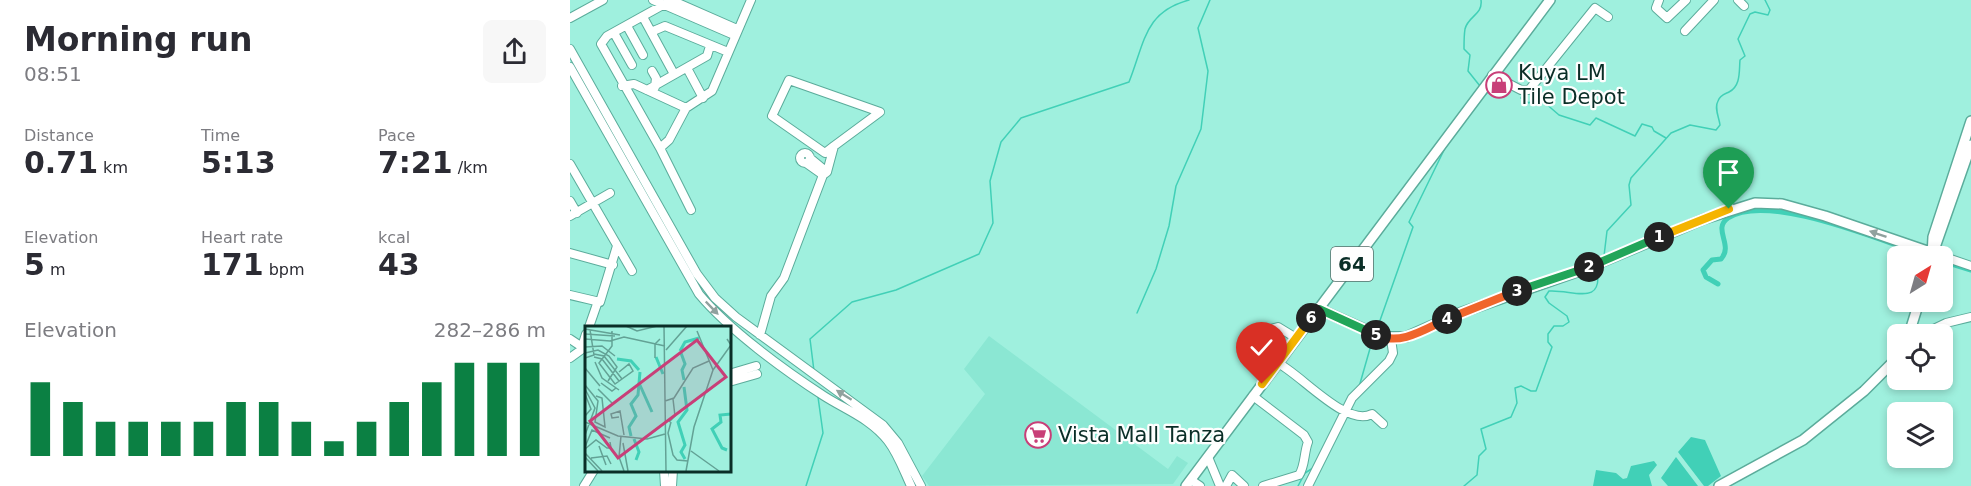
<!DOCTYPE html>
<meta charset="utf-8">
<style>
body{margin:0;font-family:"DejaVu Sans",sans-serif;background:#f7f7f7;color:#2b2b33;height:100vh;display:flex;flex-direction:column;font-size:22px;white-space:nowrap}
*{box-sizing:border-box;margin:0}
p{font-size:20px;color:#7c7c81}
.icon{flex:none;width:33px;height:33px;fill:none;stroke:currentColor;stroke-width:2;stroke-linecap:round;stroke-linejoin:round}
.map{position:relative;flex:1;overflow:hidden}
.side{display:flex;flex-direction:column;background:#fff;width:570px}
.side>*{flex:none}
.needle{width:39px;rotate:37deg}
.fabs{position:absolute;left:1317px;top:246px;display:grid;gap:12px}
.fabs a{display:grid;place-items:center;width:66px;height:66px;border-radius:9px;background:#fff;box-shadow:0 3px 9px #0003;font-size:30px}
.pin{position:absolute;display:grid;place-items:center;width:51px;height:51px;color:#fff;margin:-62px -26px;border-radius:50% 50% 50% 0;rotate:-45deg;box-shadow:0 0 6px #0007}
.pin .icon{rotate:45deg}
.km{position:absolute;width:30px;height:30px;margin:-15px;border-radius:50%;background:#222;color:#fff;font-size:16px;line-height:30px;text-align:center}
.round{display:grid;place-items:center;flex:none;width:63px;height:63px;border-radius:9px;background:#f7f7f7}
.summary{display:flex;align-items:center;justify-content:space-between;height:102px;padding:0 24px}
h1{font-size:33px;font-weight:800;line-height:45px}
.stats{display:grid;grid-template-columns:repeat(3,1fr);gap:9px;height:102px;padding:6px 24px}
.stats div{display:grid;align-content:center}
.stats b{font-size:30px;font-weight:800}
.stats small{font-size:16px;font-weight:400}
.stats p{font-size:16px}
.chart{height:168px;padding:12px 24px}
.chart p{display:flex;justify-content:space-between}
.chart svg{width:100%;height:108px;margin-top:6px;stroke:#0b8043;stroke-width:6}
main{display:flex;flex:1;min-height:0}
.map>svg:first-child{display:block}
.built{fill:#8be7d3}
.water{fill:#41d0b7}
.lines{fill:none;stroke-linecap:round;stroke-linejoin:round}
.stream{stroke:#41d0b7;stroke-width:1.5}
.canal{stroke:#41d0b7;stroke-width:5}
.minor-casing{stroke:#5bac9b;stroke-width:10}
.major-casing{stroke:#5bac9b;stroke-width:12}
.minor{stroke:#fff;stroke-width:8}
.major{stroke:#fff;stroke-width:9}
.oneway{fill:#91a19e}
.split-1-casing{stroke:#fff;stroke-width:12}
.split-2-casing{stroke:#fff;stroke-width:12}
.split-3-casing{stroke:#fff;stroke-width:12}
.split-4-casing{stroke:#fff;stroke-width:12}
.split-5-casing{stroke:#fff;stroke-width:12}
.split-6-casing{stroke:#fff;stroke-width:12}
.split-7-casing{stroke:#fff;stroke-width:12}
.split-1{stroke:#f5b400;stroke-width:8}
.split-2{stroke:#22a559;stroke-width:8}
.split-3{stroke:#22a559;stroke-width:8}
.split-4{stroke:#f0652b;stroke-width:8}
.split-5{stroke:#f0652b;stroke-width:8}
.split-6{stroke:#22a559;stroke-width:8}
.split-7{stroke:#f5b400;stroke-width:8}
.labels{text-anchor:middle;dominant-baseline:central;stroke-width:4.5;stroke-linejoin:round;paint-order:stroke}
.shield{fill:#fefefe;stroke:#536c68;stroke-width:1.5}
.shield-label{font-size:20px;font-weight:bold;fill:#0a2e27}
.poi-label{font-size:21px;fill:#0a2e27;stroke:#fefefe;text-anchor:start}
.inset-river{fill:none;stroke:#41d0b7;stroke-width:3}
.inset-road{fill:none;stroke:#63a295;stroke-width:1.5}
.view{fill:#c83f78;fill-opacity:0.15;stroke:#c83f78;stroke-width:3}
.inset-edge{fill:none;stroke:#0a2e27;stroke-width:3}
</style>
<main>
<section class="side">
<div class="summary"><div><h1>Morning run</h1><p>08:51</p></div><a class="round"><svg class="icon" aria-label="share" viewBox="0 0 24 24"><path d="M12 15V3M7 8l5-5 5 5M5 13v7h14v-7"/></svg></a></div>
<div class="stats">
<div><p>Distance</p><b>0.71<small> km</small></b></div>
<div><p>Time</p><b>5:13</b></div>
<div><p>Pace</p><b>7:21<small> /km</small></b></div>
</div>
<div class="stats">
<div><p>Elevation</p><b>5<small> m</small></b></div>
<div><p>Heart rate</p><b>171<small> bpm</small></b></div>
<div><p>kcal</p><b>43</b></div>
</div>
<div class="chart"><p><span>Elevation</span>282–286 m</p>
<svg viewBox="0 0 160 44" preserveAspectRatio="none"><path d="M5 44V14M15 44V22M25 44V30M35 44V30M45 44V30M55 44V30M65 44V22M75 44V22M85 44V30M95 44V38M105 44V30M115 44V22M125 44V14M135 44V6M145 44V6M155 44V6"/></svg>
</div>
</section>
<div class="map">
<svg width="1401" height="486" viewBox="0 0 1401 486">
<rect width="100%" height="100%" fill="#9ff0de"/>
<path class="built" d="M419,336L598,469L607,456L618,463L603,484L359,486L352,476L415,394L394,369Z"/>
<path class="water" d="M1121,437L1135,440L1151,476L1138,486H1134L1108,452Z
M1106,457L1128,486H1098L1091,478Z
M1084,461L1087,465L1079,475L1082,486H1023L1026,470L1046,473L1053,479L1057,478L1061,466Z"/>
<g class="lines">
<path class="stream" d="M910,86L898,71L900,55L894,49C894,43 894,35 895,29C898,16 913,15 911,0
M920,89L926,80
M953,94L951,98L959,103L967,96L989,115L1020,125L1026,118L1065,136L1072,124L1082,127L1084,131L1096,138
M911,99L918,92
M1034,256L1037,231L1061,205L1059,185L1061,178L1101,133L1120,125L1146,130L1150,125C1149,117 1144,108 1148,101C1150,95 1155,94 1159,92C1171,86 1169,71 1170,60L1175,56L1168,39L1180,14L1185,12L1198,15L1200,10L1195,0
M567,313L586,269L599,226L606,186L631,129L638,71L628,28L640,0
M807,329L843,227L839,222L876,146
M244,371L240,339L282,302L326,290L409,254L423,223L420,181L431,142L451,118L559,82C575,42 574,12 619,0
M789,387L803,338
M236,486L253,433L248,397
M728,486L735,473L743,468L768,419
M894,486L907,475L909,456L916,449L911,429L941,417L947,403L945,388L951,386L961,391H966L982,347L978,342V334L984,326H993L999,322L997,316L979,303L975,297L979,291C1002,289 1034,308 1027,268"/>
<path class="canal" d="M1372,261L1401,270
M1148,284L1136,277L1133,270L1142,260L1151,259C1164,245 1142,229 1158,218C1197,192 1309,240 1352,254"/>
<g class="minor-casing">
<path id="minor" d="M83,0L164,35
M101,0L167,29
M102,0L37,36L31,44L90,148L99,140L116,108L142,91L181,0
M1089,0L1086,8L1097,18L1116,0
M1168,0L1174,6
M73,17L104,74
M0,18L33,0
M57,26L73,55
M1115,31L1144,0
M81,32L95,26L158,52
M44,33L62,65
M0,49L127,274L145,298L166,317L313,425L328,443L351,486
M0,67L129,294C159,330 214,370 254,396C276,410 301,419 318,441C328,454 334,471 341,486
M117,68L133,98
M82,71L86,78L85,87
M922,75L951,90H959L1025,8L1038,17
M52,86L64,84L116,108
M77,90L137,56L140,46
M90,148L121,210
M230 158a5 5 0 1 1 10 0a5 5 0 1 1-10 0Z
M240,158L257,172
M236,163L253,175
M0,164L62,271
M0,201L7,213
M0,216L40,193
M0,253L43,265
M1363,253L1401,266
M0,295L30,302L47,246
M19,327L27,304
M1353,334L1376,323L1401,317
M190,335L201,296L214,278L253,175L257,172L264,146L310,112L219,80L202,116L255,153L264,146
M726,338L708,327L690,332L685,354C692,357 701,360 706,362C730,373 776,428 802,414L813,424
M0,339L12,347
M0,358L11,350L16,334
M159,374L186,366
M159,382L187,374
M683,396L734,435L738,442C734,452 735,467 729,475L693,486
M638,457L650,486
M94,470L95,486
M621,480L630,486
M14,486L24,470
M102,486L103,470
M656,486L662,475L674,486
M738,486L782,398L819,361L823,353L821,339"/>
</g>
<g class="major-casing">
<path id="major" d="M1363,253L1401,145
M1362,256L1363,237L1401,121
M749,309L812,337H836L890,313L1015,269L1134,219L1185,203L1212,204L1255,216L1363,253
M1339,334L1349,302
M616,486L980,0
M1149,486L1233,440L1294,391L1328,357"/>
</g>
<use href="#minor" class="minor"/>
<use href="#major" class="major"/>
</g>
<defs><path id="oneway-solid" d="M-6-.8H1V-3.2L6.5 0L1 3.2V.8H-6Z" transform="scale(1.5)"/></defs>
<g class="oneway">
<use href="#oneway-solid" transform="translate(1308 234) rotate(-161)"/>
<use href="#oneway-solid" transform="translate(142 308) rotate(46)"/>
<use href="#oneway-solid" transform="translate(274 395) rotate(-148)"/>
</g>
<g class="lines">
<g class="split-1-casing">
<path id="split-1" d="M1089,237L1159,209"/>
</g>
<g class="split-2-casing">
<path id="split-2" d="M1019,267L1089,237"/>
</g>
<g class="split-3-casing">
<path id="split-3" d="M947,291L1019,267"/>
</g>
<g class="split-4-casing">
<path id="split-4" d="M877,319L947,291"/>
</g>
<g class="split-5-casing">
<path id="split-5" d="M806,335C831,346 855,329 877,319"/>
</g>
<g class="split-6-casing">
<path id="split-6" d="M741,318L749,309L806,335"/>
</g>
<g class="split-7-casing">
<path id="split-7" d="M692,384L741,318"/>
</g>
<use href="#split-1" class="split-1"/>
<use href="#split-2" class="split-2"/>
<use href="#split-3" class="split-3"/>
<use href="#split-4" class="split-4"/>
<use href="#split-5" class="split-5"/>
<use href="#split-6" class="split-6"/>
<use href="#split-7" class="split-7"/>
</g>
<defs>
<g id="shop-ring" transform="scale(1.35)"><circle r="9.5" fill="#fefefe" stroke="#c83f78" stroke-width="1.5"/><path d="M-5-2.5h2.3a2.7 3.5 0 0 1 5.4 0H5L5.5 6h-11ZM-1.5-2.5h3a1.5 2.3 0 0 0-3 0Z" fill="#c83f78"/></g>
<g id="supermarket-ring" transform="scale(1.35)"><circle r="9.5" fill="#fefefe" stroke="#c83f78" stroke-width="1.5"/><path d="M-6-5.5h2.5l.6 2H6L4.5 2H-2.5L-4.4-4H-6ZM-1.5 3.2a1.3 1.3 0 1 0 .1 0ZM3 3.2a1.3 1.3 0 1 0 .1 0Z" fill="#c83f78"/></g>
</defs>
<g fill-rule="evenodd">
<use href="#shop-ring" x="929" y="85"/>
<use href="#supermarket-ring" x="468" y="435"/>
</g>
<g class="labels">
<rect class="shield" x="761" y="247" width="42" height="34" rx="4.5"/>
<g class="shield-label">
<text x="782" y="264">64</text>
</g>
<g class="poi-label">
<text x="948" y="73">Kuya LM<tspan x="948" dy="24">Tile Depot</tspan></text>
<text x="488" y="435">Vista Mall Tanza</text>
</g>
</g>
<g transform="translate(15 326)">
<rect width="146" height="146" fill="#9ff0de"/>
<path class="inset-river" d="M95,25L100,16L114,12M96,27L100,38L97,44L99,54M71,31L78,48M32,33L46,35L54,44M54,57L67,86M99,61L102,84L93,96L100,119L96,126L100,133M46,110L44,101L51,90L46,78L53,69L55,46M49,113L54,126L51,134M142,124L137,122L127,103L136,96L135,89L146,88"/>
<path class="inset-road" d="M41,0L52,5L72,0M79,0L81,145M0,3L35,9M27,5V20L14,37L30,58L48,45L44,38L34,46M0,8L30,10M0,13L25,15L39,11L80,20M0,21L17,20L30,30M81,24L102,0M0,27L13,24L24,30L32,41L23,55M9,28L19,30L37,53M9,31L17,33L34,55M0,32L9,29L5,4M70,32V18L75,13M10,36L17,52L34,64M0,42L15,60M128,44L146,19L142,13M146,47V73M16,57L27,65L31,62M0,59L13,75L10,96L20,101L17,72L11,70M0,63L10,82L0,109M13,63L27,77M0,68L6,83L0,90M80,75L89,72L108,42L124,35M34,91L27,92L26,88L35,85L39,109M0,96L33,110L62,113L80,108M84,96L90,90L88,73M86,96L83,107L88,129L92,134L103,135M36,110L34,131L39,145M38,117L43,145M14,120L21,139M0,121L7,104L25,112M0,123L11,114L22,122H26L25,116M106,125L134,145M0,127L17,145M0,131L13,145M6,132L22,130L26,138M101,145L109,101L128,44L112,5"/>
<path class="view" d="M112,14L141,51L33,132L5,95Z"/>
<rect width="146" height="146" class="inset-edge"/>
</g>
</svg>
<div class="fabs">
<a><svg class="needle" viewBox="-14 -14 28 28"><path d="M0-13l5 13h-10z" fill="#e53935"/><path d="M0 13l5-13h-10z" fill="#7c7c81"/></svg></a>
<a><svg class="icon" aria-label="locate" viewBox="0 0 24 24"><circle cx="12" cy="12" r="6"/><path d="M12 2v4M12 18v4M2 12h4M18 12h4"/></svg></a>
<a><svg class="icon" aria-label="layers" viewBox="0 0 24 24"><path d="M12 4l9 5-9 5-9-5zM3 14l9 5 9-5"/></svg></a>
</div>
<div class="pin" style="left:1159px;top:209px;background:#1e9e55"><svg class="icon" aria-label="arrive" viewBox="0 0 24 24"><path d="M6 21V4h12l-3 4 3 4H6"/></svg></div>
<div class="pin" style="left:692px;top:384px;background:#d93025"><svg class="icon" aria-label="check" viewBox="0 0 24 24"><path d="M5 12l5 5 9-10"/></svg></div>
<b class="km" style="left:1089px;top:237px">1</b>
<b class="km" style="left:1019px;top:267px">2</b>
<b class="km" style="left:947px;top:291px">3</b>
<b class="km" style="left:877px;top:319px">4</b>
<b class="km" style="left:806px;top:335px">5</b>
<b class="km" style="left:741px;top:318px">6</b>
</div>
</main>
